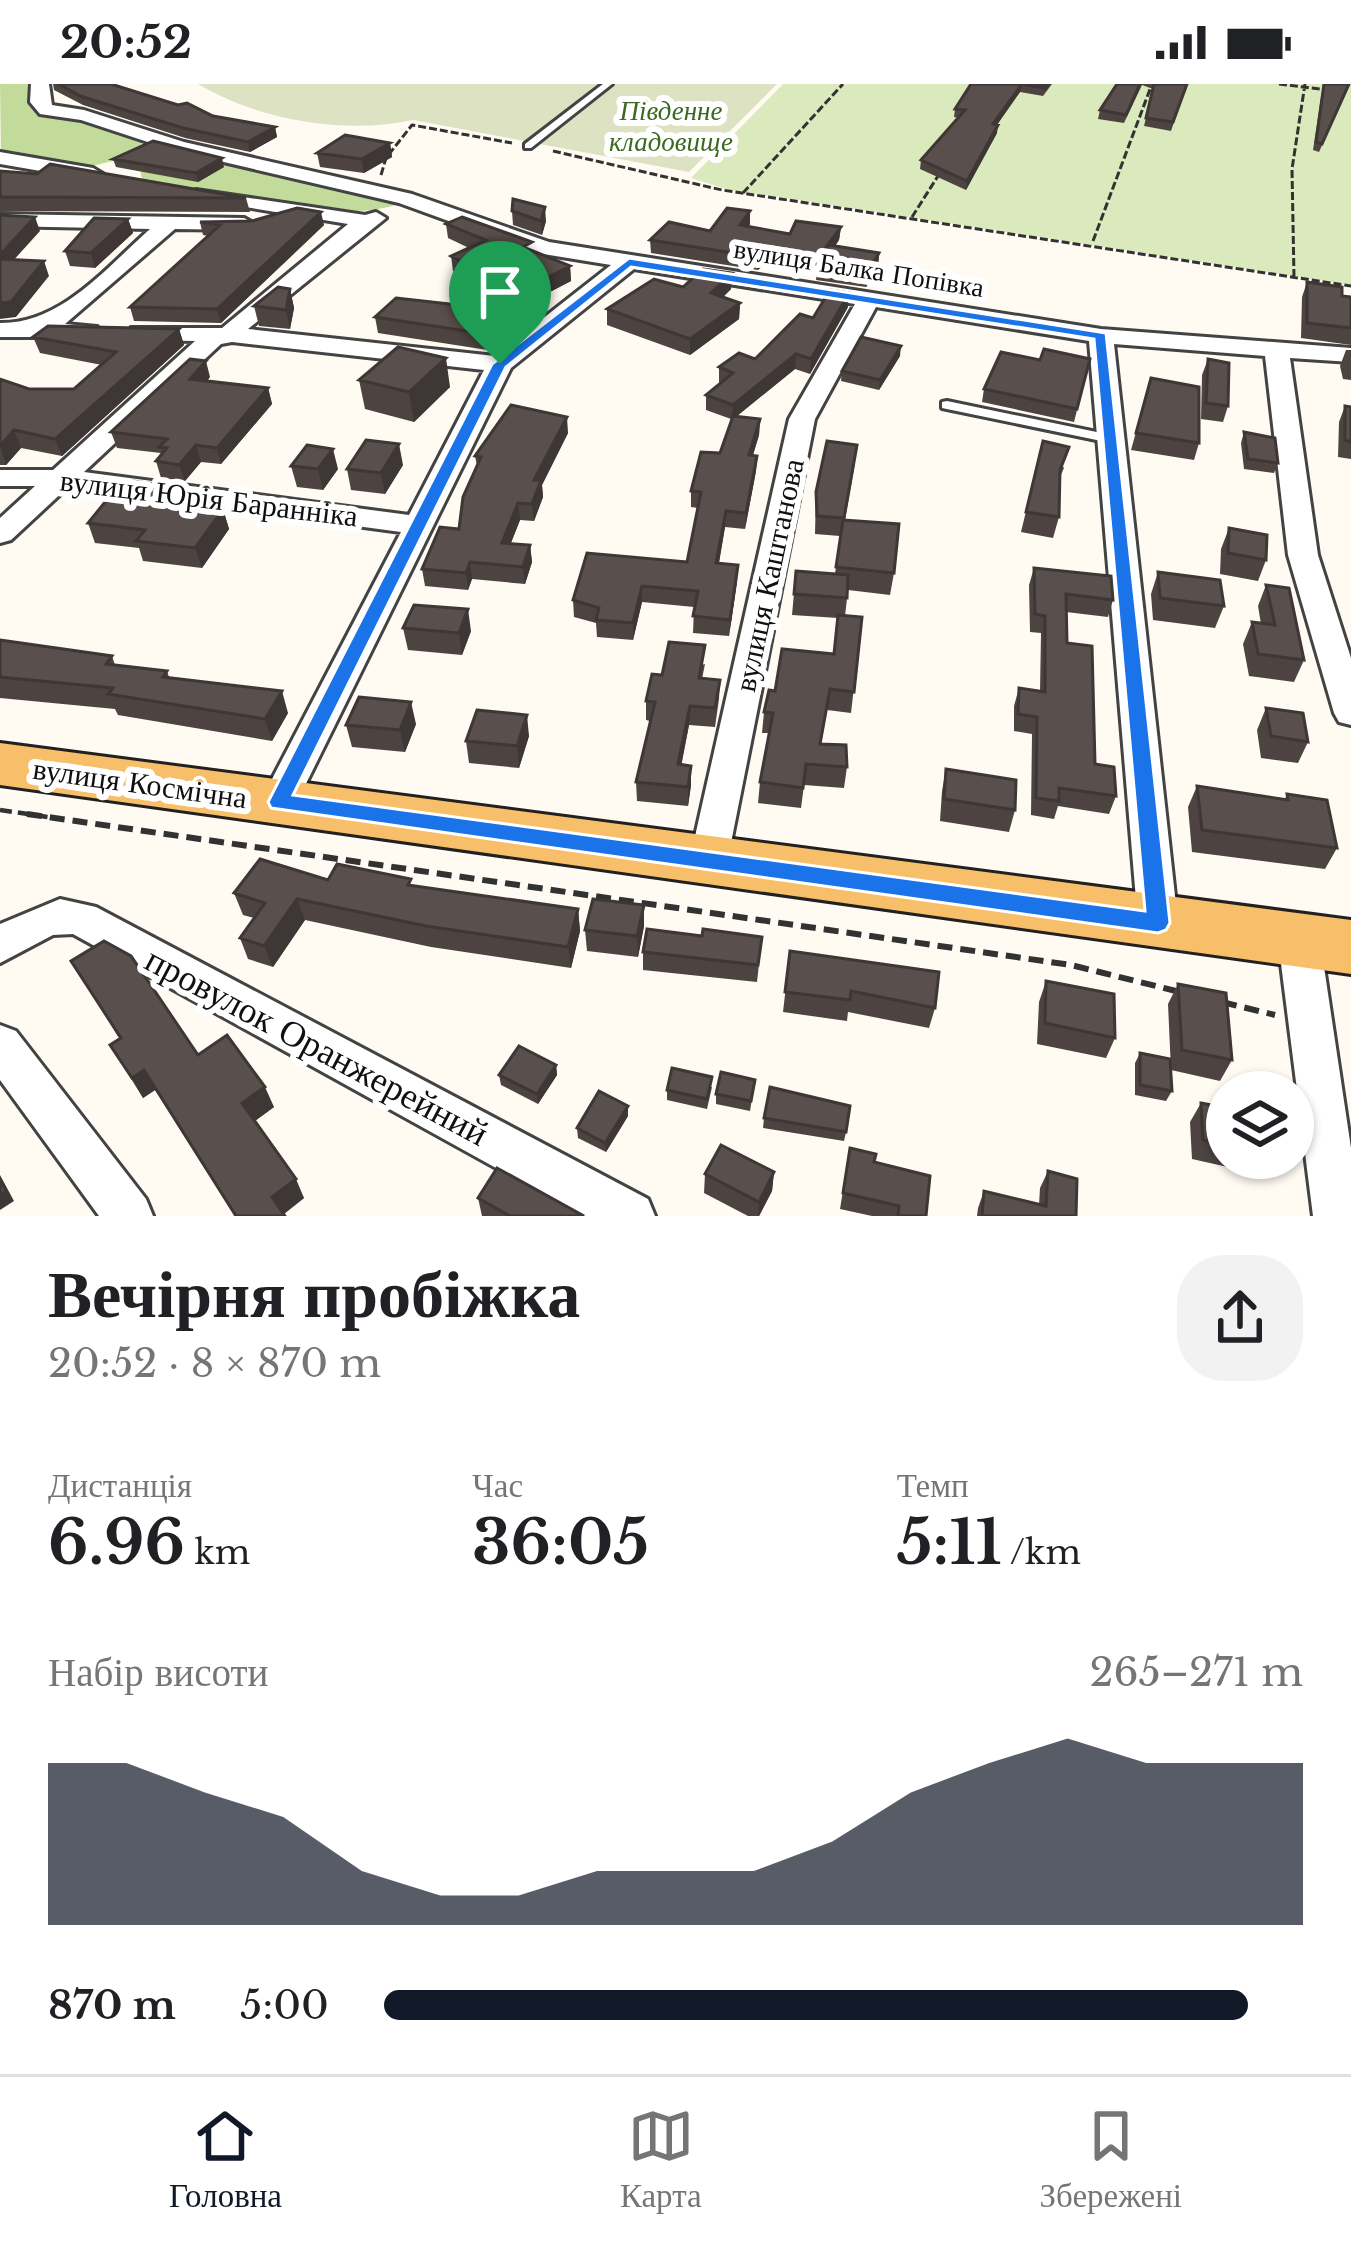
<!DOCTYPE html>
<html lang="uk">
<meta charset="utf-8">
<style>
body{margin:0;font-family:"Libre Baskerville",serif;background:#f2f2f2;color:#202124;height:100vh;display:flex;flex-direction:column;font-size:45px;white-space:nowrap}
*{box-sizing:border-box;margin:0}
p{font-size:39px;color:#757577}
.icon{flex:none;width:66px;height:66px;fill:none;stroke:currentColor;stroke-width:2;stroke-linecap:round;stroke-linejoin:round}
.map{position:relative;height:1132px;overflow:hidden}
.panel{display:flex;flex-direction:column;background:#fff;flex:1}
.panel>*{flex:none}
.tools{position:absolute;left:1206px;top:987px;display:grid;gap:24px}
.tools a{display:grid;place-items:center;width:108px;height:108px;border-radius:50%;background:#fff;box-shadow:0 3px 9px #0004;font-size:60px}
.pin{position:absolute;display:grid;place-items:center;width:102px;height:102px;color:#fff;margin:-123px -51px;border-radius:50% 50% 50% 0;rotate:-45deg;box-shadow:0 0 12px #0007}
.pin .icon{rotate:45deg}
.round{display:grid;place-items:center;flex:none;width:126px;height:126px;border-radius:48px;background:#f2f2f2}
.headline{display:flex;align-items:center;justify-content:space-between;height:204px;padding:0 48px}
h1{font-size:66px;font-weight:800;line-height:90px}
.stats{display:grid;grid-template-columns:repeat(3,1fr);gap:18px;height:204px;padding:12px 48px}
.stats div{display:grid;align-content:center}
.stats b{font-size:60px;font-weight:800}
.stats small{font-size:33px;font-weight:400}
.stats p{font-size:33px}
.chart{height:336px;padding:24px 48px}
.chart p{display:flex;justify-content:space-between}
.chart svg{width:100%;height:216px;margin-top:12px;fill:#111827;opacity:.7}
ul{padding:0 48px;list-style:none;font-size:39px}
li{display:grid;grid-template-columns:192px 144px 1fr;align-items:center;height:90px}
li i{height:30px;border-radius:15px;background:#111827}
.status{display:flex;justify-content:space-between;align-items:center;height:84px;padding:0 60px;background:#fff;direction:ltr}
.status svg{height:33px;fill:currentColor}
.menu{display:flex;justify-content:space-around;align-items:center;height:168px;border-top:3px solid #e0e0e0;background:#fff;font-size:33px;color:#757577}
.menu a{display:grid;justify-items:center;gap:6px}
.menu .selected{color:#111827}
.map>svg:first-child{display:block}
.green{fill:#dbeabc}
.forest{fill:#c2db9b}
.cemetery{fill:#dde2c3}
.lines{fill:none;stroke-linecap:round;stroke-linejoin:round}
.service-casing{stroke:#434343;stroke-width:6}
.minor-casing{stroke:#434343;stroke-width:6}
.primary-casing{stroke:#212121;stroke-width:6}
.path-far2{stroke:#323232;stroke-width:3;stroke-dasharray:8 3;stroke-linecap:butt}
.path-far1{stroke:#323232;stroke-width:4.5;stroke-dasharray:12 6;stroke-linecap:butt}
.path{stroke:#323232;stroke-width:6;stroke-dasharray:15 8;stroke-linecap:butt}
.service{fill:#fff;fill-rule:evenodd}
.minor{fill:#fff;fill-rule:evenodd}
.primary{fill:#f8bf6a;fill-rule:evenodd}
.wall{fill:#4d4441}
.shaded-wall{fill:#3e3735}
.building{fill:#594f4c;stroke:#3e3735;stroke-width:3}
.route{fill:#1a73e8;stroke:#fff;stroke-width:3;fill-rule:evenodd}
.labels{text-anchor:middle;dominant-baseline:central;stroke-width:12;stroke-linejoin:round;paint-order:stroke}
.far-park-label{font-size:27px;font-style:italic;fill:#3a691f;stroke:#fff}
.far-street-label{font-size:27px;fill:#101010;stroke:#fff}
.street-label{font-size:30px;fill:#101010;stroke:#fff}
.near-street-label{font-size:36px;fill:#101010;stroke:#fff}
</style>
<div class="status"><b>20:52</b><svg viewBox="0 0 49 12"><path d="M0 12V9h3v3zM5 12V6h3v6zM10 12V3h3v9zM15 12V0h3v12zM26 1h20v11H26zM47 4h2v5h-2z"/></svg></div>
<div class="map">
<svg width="1351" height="1132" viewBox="0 0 1351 1132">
<rect width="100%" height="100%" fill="#fffbf3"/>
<path class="green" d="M783,0H1351V201L726,105L691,94Z"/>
<path class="forest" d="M0,0H31L35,22L45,32L86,35L130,54L400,119C347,143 204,107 142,96L140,84L121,75L92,82L1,71Z"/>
<path class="cemetery" d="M198,0H777L689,88L413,36C345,51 258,36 198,0Z"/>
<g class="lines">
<g class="service-casing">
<path id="service" d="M603,0H612L531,64H525V60Z
M947,317L1111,351L1118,355L1111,359L942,324V318Z"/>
</g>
<g class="minor-casing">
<path id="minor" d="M31,0H49L52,21L84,26L184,58L412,110L549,158L1101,245L1351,264V278L1290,274L1318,471L1351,574V641L1339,638L1334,629L1288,471L1265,272L1114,260L1178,839L1172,851L1158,856L1144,851L1138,839L1089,257L876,223L815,335L727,779L722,790L708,795L694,790L689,779L789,335L855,220L634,185L511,284L292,728L279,732L266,728L260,718L401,448L68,403L11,456L0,459V434L35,402H0V386H53L195,257L140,256L128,249L131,244H222L348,140L203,116L193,110L196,106L365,131L376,128L386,134L248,245L495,272L611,181L537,169L399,119L172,66L81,36L40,30L30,18ZM232,258L484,286L409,431L84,388L221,260Z
M0,68L93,84L103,90L93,96L0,80Z
M0,130L244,134L255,140L244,146L175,145L65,240L97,243V253H0V239C61,240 106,184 150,145L0,142Z
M60,815L96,823L648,1115L655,1132H583L73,850L53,851L0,879V840Z
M1299,839L1314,844L1320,856L1351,1064V1132H1313L1278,856L1284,844Z
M0,941L16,947L146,1115L153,1132H99L0,996Z"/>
</g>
<g class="primary-casing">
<path id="primary" d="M0,659L1351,836V890L0,701Z"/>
</g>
<path class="path-far2" d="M1279,0L1327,6
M553,67L722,106L1351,202
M381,91L386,74L412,41L512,59
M743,109L843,0
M912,133L938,92
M1093,157L1152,0
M1294,193L1292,85L1305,0"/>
<path class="path-far1" d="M0,726L48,733"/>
<path class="path" d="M27,730L1071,881L1176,907
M1222,918L1275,931"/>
<use href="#service" class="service"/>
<use href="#minor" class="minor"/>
<use href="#primary" class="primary"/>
</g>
<path class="wall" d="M53,0H111L213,32L275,43L277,53L250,68L185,54L83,21L54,6Z
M971,0H1052L1043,12L1020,8L997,41V49L966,106L920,85L921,76L959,34L954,33L955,25Z
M1117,0H1187L1171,47L1144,42L1153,5L1142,1L1124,39L1098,35L1100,26Z
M1323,0H1350L1319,68L1313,66Z
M390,59L392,73L364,89L320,83L317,69Z
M113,75L224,83L198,98L116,83Z
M0,87L246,114L250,128L0,127Z
M512,127L546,137L542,151L513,141Z
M128,135L133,149L95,184L70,182L65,167Z
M252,137L324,141L221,239L134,237L130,223L208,152L203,151L200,138Z
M446,140L533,167L570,182L571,197L521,223L453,187L451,172L469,164L448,154Z
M750,140L748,143L790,150L841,143L839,156L835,162L879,169L878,185L866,203L816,196L817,188L765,179L758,186L651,169L650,156Z
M732,189L731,205L723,213L740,219L739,235L690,271L607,241V225Z
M1307,198L1342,212L1351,213V261L1301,254L1302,213Z
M290,205L294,224L290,245L259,242L254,222Z
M848,223L810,290L795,285L737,332L760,335L759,351L753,371L757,372L756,387L745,445L725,443L719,479L737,497L729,552L693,549L694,523L642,518L633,556L597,553L596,539L574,533L573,516L687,478L698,424L691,423V407L720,369L731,335L706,326V311L721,299L719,298V283L755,275L813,234Z
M375,233L523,244L494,267L378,249Z
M179,245L184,261L62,372L21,364L6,381H0V295L29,305H74L102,281L40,269L33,253Z
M1346,266H1351V302V296L1343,295L1340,282Z
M900,272L879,306L841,297L842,287Z
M1090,275L1074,338L982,318L984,305Z
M1208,275L1228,322L1223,338L1201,335L1202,291Z
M210,293L207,297L268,304L272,320L221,380L201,378L185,397L161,394L156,377L161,369L117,364L111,348Z
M1151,294L1199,359L1194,376L1131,366Z
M359,296L450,303L414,338L365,325Z
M1345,322L1351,323V375L1338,373L1339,338Z
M1244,348L1278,379L1274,389L1244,385L1241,359Z
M568,349L542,401L543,413L534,437L520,436L511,459L530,461L532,478L525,500L472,495L468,506L425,502L422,485L459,445L477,382L475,372Z
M1043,357L1064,384L1059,395V433L1053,454L1021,448Z
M855,379L845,436L894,489L890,511L848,506L845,532L862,533L851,629L827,626L821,660L847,683L844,704L804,701L801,724L758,719L760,698L769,649H762L764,628L775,607L834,570L838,534L792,531L796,487L835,490L840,452L815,450L816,408Z
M403,381L385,410L351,406L347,385Z
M291,382L338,385L323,406L297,403Z
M175,420L223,425L229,445L202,484L143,477L139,464L95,459L88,439Z
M1229,444L1266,476L1258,497L1220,490L1221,465Z
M1034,484L1113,516L1108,533L1066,528L1067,559L1095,680L1116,712L1109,730L1058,722L1054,735L1031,731L1032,650L1014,647V622L1019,604L1040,607L1041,549L1030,548L1029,501Z
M1158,488L1224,522L1215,544L1153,536L1151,510Z
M1266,501L1304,576L1294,598L1249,592L1243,560L1252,538L1261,540L1258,522Z
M403,544L471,547L462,571L408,566Z
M0,556L112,572L115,581L167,587L169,593L288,629L272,657L118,631L115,625L0,614Z
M705,580L702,595L720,596L719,615L715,643L689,641L681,681L691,682V701L688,722L637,717L636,698L650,637L646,636V617L662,591Z
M1266,624L1308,658L1298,679L1261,674L1257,646Z
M416,640L405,668L352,663L346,641Z
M529,652L519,684L469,679L466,657Z
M946,685L1015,726L1009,748L940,737L942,707Z
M1197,702L1285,715L1287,710L1337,764L1325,785L1192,768L1188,723Z
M328,796L413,802L578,825L580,847L571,884L431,863L305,836L273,883L248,875L240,854L254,834L243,831L234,809Z
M644,821V842L638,873L587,867L585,846Z
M762,853L757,898L643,886V868Z
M790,867L935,924L929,944L848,928L847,937L783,928Z
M71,877L198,971L274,1023L255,1037L304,1114L284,1130L285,1132H235L155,1006L143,1014L110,961L119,954Z
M1046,897L1115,954L1106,974L1037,960L1039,918Z
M1178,900L1232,976L1220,997L1171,986L1168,920Z
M1140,969L1172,1007L1166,1017L1135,1011V979Z
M556,981L557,991L538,1020L501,1001L499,991Z
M755,996L750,1027L716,1020V1010Z
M712,1003L707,1025L667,1016V1006Z
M1201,1019L1227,1024V1074H1249L1241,1086L1192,1075L1190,1038Z
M628,1032L606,1068L578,1054L577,1044Z
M764,1034L846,1048L844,1057L763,1044Z
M850,1064L874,1078L926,1132H872L840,1125Z
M1048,1087L1076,1132H977L978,1124L984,1107L1039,1121L1040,1104Z
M774,1088L772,1107L759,1132H748L704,1109L705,1090Z
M478,1114L584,1132H482Z"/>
<path class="shaded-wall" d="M1022,0L1020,8L991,49L993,40Z
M998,41L997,49L966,106L967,97Z
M275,43L277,53L250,68L248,58Z
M390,59L392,73L364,89L362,75Z
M222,74L224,83L198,98L196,89Z
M545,123L546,137L542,151L541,137Z
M750,127V140L740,154V141Z
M321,128L324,141L221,239L217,225Z
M35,133L40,147L2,189L0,183V171Z
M128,135L133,149L95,184L91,169Z
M841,143L839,156L822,181L818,180L816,189L817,175Z
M766,166L765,179L758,186L759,173Z
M879,169L878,185L866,203L868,188Z
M44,177L49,192L16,233L0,235V219Z
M570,182L571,197L521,223L519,208Z
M732,189L731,205L711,225V209Z
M290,205L294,224L290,245L286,226Z
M849,209L848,223L810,290L811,275Z
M740,219L739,235L690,271V255Z
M521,228L523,244L494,267L492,251Z
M179,245L184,261L62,372L55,355Z
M901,262L900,272L879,306L880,296Z
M796,270L795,285L732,336L733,321Z
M446,274L450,303L414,338L409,308Z
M206,277L210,293L194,310L190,295Z
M268,304L272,320L221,380L217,364Z
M567,333L568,349L542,401L543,413L534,437L532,420L534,396Z
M760,335L759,351L748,387L749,371Z
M14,346L21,364L6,381L0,362Z
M399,360L403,381L385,410L381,389Z
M196,361L201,378L185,397L179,381Z
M333,365L338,385L323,406L318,385Z
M757,372L756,387L745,445L746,429Z
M170,402L176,422L157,418Z
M518,419L520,436L504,476L502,459Z
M223,425L229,445L202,484L195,464Z
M726,427L725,443L716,495V479Z
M530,461L532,478L525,500L523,483Z
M470,478L472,495L468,506L466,489Z
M738,481L737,497L729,552L730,536Z
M642,502V518L633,556V539Z
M468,525L471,547L462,571L459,549Z
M282,607L288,629L272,657L265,635Z
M411,618L416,640L405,668L400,646Z
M690,622L689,641L678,699V680Z
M527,631L529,652L519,684L517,662Z
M691,682V701L688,722V703Z
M297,815L305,836L273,883L264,862Z
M644,821V842L638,873L637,852Z
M578,825L580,847L571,884L568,863Z
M556,981L557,991L538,1020L537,1010Z
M144,986L155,1006L143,1014L132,994Z
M265,1003L274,1023L252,1039L242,1019Z
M628,1022V1032L606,1068L605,1059Z
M774,1088L772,1107L759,1132H758L759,1118Z
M0,1091L14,1117L0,1126Z
M296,1095L304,1114L281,1132L272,1113Z"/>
<path class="building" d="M59,0H111L178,21L187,19L213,32L275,43L248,58L183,44L80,12Z
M971,0H1048L1045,4L1022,0L993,40L998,41L967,97L921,76L965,26L955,25Z
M1117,0H1140L1126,31L1100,26Z
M1154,0H1187L1173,38L1146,34Z
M1324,0H1349L1322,60L1316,58Z
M345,51L390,59L362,75L317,69Z
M153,57L222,74L196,89L113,75Z
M50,80L246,114L0,113V87L37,90Z
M513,115L545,123L541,137L512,127Z
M297,124L321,128L217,225L130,223L220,141L200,138L252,137Z
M727,124L750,127L740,141L790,150L796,137L841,143L817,175L766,166L759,173L650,156L669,138L710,147Z
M0,131L35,133L0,171Z
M462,133L532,158L523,163L570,182L519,208L451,172L486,156L446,140Z
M94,134L128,135L91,169L65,167Z
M829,161L879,169L868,188L818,180Z
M0,175L44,177L11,218L0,219Z
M703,185L732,189L711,209L740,219L690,255L607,225L654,195L683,203Z
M1307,198L1342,203V212L1351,213V244L1307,239Z
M278,203L290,205L286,226L254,222Z
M830,206L849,209L811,275L796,270L733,321L706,311L733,289L719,283L739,269L755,275L800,230L813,234Z
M396,214L521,228L492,251L375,233Z
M48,242L179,245L55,355L14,346L0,362V295L29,305H74L116,268L33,253Z
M861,253L901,262L880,296L842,287Z
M398,263L446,274L409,308L359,296Z
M1044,265L1090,275L1077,325L984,305L1001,268L1040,276Z
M190,275L206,277L190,295L268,304L217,364L196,361L179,381L156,377L167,364L159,363L167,355L111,348Z
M1208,275L1229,279L1228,322L1206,319Z
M1151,294L1199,303V359L1136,349Z
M511,321L567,333L534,396H541L532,420L518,419L502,459L530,461L523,483L470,478L466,489L422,485L440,443L459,445L463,413L481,373L475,372Z
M1345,322L1351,323V358L1345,356Z
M733,332L760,335L749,371L757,372L746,429L726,427L716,479L738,481L730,536L693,532L698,507L642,502L633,539L596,536L599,524L573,516L587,469L687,478L701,408L691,407L701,368L720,369Z
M1244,348L1275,354L1278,379L1248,375Z
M366,356L399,360L381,389L347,385Z
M827,357L857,361L844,434L817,432L816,408Z
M1043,357L1069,363L1060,386L1059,433L1026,428Z
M307,361L333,365L318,385L291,382Z
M133,397L170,402L157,418L223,425L195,464L136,457L145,446L88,439L119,401L129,403Z
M843,436L899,440L894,489L836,483Z
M1229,444L1267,451L1266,476L1228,469Z
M1034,484L1111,492L1113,516L1066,510L1067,559L1092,562L1095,680L1114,683L1116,712L1059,704V717L1036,714L1037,633L1018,630L1019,604L1045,608V532L1035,530Z
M796,487L848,491L847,514L794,510Z
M1158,488L1220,496L1224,522L1160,514Z
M1266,501L1289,504L1304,576L1258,570L1252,538L1275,541Z
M414,521L468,525L459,549L403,544Z
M838,531L862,533L854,608L830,605L820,660L846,661L847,683L806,680L803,704L760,698L773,629L764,628L769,606L775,607L782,565L834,570Z
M0,556L112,572L106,580L167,587L163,593L282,607L265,635L108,610L113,604L0,593Z
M669,558L705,561L699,594L720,596L715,624L690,622L678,680L691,682L688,703L636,698L655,618L646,617L652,590L662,591Z
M359,613L411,618L400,646L346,641Z
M1266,624L1303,629L1308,658L1271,652Z
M477,626L527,631L517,662L466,657Z
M946,685L1016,696L1015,726L944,715Z
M1197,702L1288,716L1287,710L1327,716L1337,764L1202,746Z
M260,775L328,796L337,780L411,795L408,801L578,825L568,863L426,842L297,815L264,862L240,854L265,819L234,809Z
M593,815L644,821L637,852L585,846Z
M647,845L702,852L703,845L762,853L758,881L643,868Z
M104,857L131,872L198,971L227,951L265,1003L242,1019L296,1095L272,1113L285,1132H236L144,986L132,994L110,961L121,954L71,877Z
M790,867L939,888L935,924L851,907L850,916L785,908Z
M1046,897L1114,910L1115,954L1045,939Z
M1178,900L1226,909L1232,976L1182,966Z
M519,962L556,981L537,1010L499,991Z
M1140,969L1170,975L1172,1007L1140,1001Z
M672,984L712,993L707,1015L667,1006Z
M721,988L755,996L751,1017L716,1010Z
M770,1003L850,1022L846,1048L764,1034Z
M599,1007L628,1022L605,1059L577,1044Z
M1201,1019L1227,1024V1061L1203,1056Z
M721,1061L774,1088L759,1118L705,1090Z
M850,1064L876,1070L874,1078L930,1092L926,1132H898L899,1122L843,1109Z
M497,1084L584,1132H510L478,1114Z
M1048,1087L1077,1095L1076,1132H982L984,1107L1046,1122Z
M0,1095L6,1107L0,1111Z"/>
<path class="route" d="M629,174L1106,249L1170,839L1166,846L1158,849L271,724L268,718L492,280ZM631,183L1094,255L1145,827L293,711L506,283Z"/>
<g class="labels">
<g class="far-park-label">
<text x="671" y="26">Південне<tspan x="671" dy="31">кладовище</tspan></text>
</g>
<g class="far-street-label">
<text transform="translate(859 184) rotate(9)">вулиця Балка Попівка</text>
</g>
<g class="street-label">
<text transform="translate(209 414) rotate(7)">вулиця Юрія Баранніка</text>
<text transform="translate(769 491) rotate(-78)">вулиця Каштанова</text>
<text transform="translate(140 699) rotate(8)">вулиця Космічна</text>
</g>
<g class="near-street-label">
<text transform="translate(317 962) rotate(28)">провулок Оранжерейний</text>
</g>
</g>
</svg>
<div class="tools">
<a><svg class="icon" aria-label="layers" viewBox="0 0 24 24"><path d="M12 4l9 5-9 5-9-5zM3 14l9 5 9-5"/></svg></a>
</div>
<div class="pin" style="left:500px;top:280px;background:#1e9e55"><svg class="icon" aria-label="arrive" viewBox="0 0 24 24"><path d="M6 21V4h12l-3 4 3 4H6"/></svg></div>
</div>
<section class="panel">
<div class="headline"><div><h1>Вечірня пробіжка</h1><p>20:52 · 8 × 870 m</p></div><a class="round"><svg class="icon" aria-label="share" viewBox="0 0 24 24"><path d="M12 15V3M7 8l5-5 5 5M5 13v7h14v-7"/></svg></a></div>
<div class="stats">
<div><p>Дистанція</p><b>6.96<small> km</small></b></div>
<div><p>Час</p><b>36:05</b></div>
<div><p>Темп</p><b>5:11<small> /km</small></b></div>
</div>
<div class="chart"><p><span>Набір висоти</span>265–271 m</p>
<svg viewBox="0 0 160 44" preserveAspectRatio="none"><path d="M0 44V11L10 11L20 17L30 22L40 33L50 38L60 38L70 33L80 33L90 33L100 27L110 17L120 11L130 6L140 11L150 11L160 11V44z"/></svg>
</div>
<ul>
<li><b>870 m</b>5:00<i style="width:94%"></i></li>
</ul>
</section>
<nav class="menu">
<a class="selected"><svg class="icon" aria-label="home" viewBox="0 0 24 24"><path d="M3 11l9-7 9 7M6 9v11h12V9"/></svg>Головна</a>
<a><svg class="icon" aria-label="map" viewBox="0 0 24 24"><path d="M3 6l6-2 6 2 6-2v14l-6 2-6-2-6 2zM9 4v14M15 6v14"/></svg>Карта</a>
<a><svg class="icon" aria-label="saved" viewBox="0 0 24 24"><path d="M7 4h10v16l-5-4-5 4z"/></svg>Збережені</a>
</nav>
